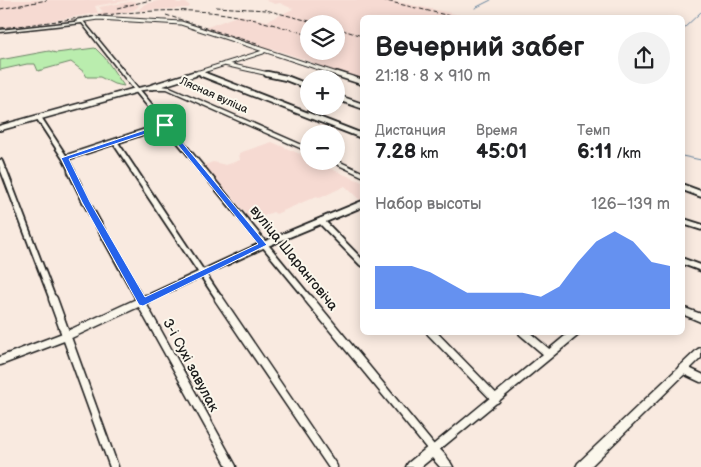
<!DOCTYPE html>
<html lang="ru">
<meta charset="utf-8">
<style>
body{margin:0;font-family:"Balsamiq Sans",sans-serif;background:#f2f2f2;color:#202124;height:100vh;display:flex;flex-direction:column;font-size:19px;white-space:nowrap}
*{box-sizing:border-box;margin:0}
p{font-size:16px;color:#757577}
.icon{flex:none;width:28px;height:28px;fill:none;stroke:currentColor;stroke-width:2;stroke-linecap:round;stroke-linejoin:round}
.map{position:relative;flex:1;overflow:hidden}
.drawer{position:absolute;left:360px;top:15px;width:325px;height:320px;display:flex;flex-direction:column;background:#fff;border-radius:8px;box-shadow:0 2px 12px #0003}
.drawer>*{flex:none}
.tools{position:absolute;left:300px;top:15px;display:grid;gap:10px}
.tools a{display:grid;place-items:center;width:45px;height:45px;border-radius:50%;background:#fff;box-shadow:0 2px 12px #0003;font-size:25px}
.pin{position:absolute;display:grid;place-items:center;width:42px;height:42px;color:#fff;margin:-21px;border-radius:10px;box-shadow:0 2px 8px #0006}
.round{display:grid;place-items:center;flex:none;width:52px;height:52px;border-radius:26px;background:#f2f2f2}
.summary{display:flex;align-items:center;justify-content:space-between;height:85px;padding:0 15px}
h1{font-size:28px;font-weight:700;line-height:38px}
.figures{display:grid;grid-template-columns:repeat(3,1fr);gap:8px;height:85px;padding:5px 15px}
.figures div{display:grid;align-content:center}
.figures b{font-size:21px;font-weight:700}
.figures small{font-size:14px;font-weight:400}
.figures p{font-size:14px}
.chart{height:140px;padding:10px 15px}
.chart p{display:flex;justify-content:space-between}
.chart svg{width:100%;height:90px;margin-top:5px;fill:#2563eb;opacity:.7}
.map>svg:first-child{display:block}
.built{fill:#f6dad2;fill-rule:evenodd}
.green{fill:#baedae;stroke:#6b8465}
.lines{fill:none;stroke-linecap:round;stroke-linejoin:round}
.stream{stroke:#66849e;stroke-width:1}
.street-far3-casing{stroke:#1c1c1c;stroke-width:5}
.street-far2-casing{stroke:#1c1c1c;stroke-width:8}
.street-far1-casing{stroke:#1c1c1c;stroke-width:9}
.street-casing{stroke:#1c1c1c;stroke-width:11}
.secondary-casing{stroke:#1c1c1c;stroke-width:3}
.street-far3{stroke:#fbf7ec;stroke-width:3}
.street-far2{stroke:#fbf7ec;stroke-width:4.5}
.street-far1{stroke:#fbf7ec;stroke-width:5.5}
.street{stroke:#fbf7ec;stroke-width:8}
.secondary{fill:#fbf7ec;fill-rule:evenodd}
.rail{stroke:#1c1c1c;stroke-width:1;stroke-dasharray:4.5 2;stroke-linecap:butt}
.route{fill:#2563eb;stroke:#fff;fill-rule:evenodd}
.labels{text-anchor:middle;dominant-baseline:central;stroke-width:4;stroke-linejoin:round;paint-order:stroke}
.far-street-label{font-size:11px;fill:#1c1c1c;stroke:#fbf7ec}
.street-label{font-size:14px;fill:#1c1c1c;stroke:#fbf7ec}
</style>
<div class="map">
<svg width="701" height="467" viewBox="0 0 701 467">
<rect width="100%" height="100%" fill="#f9eae0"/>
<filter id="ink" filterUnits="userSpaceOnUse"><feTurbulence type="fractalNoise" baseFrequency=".02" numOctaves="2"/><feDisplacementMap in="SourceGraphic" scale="10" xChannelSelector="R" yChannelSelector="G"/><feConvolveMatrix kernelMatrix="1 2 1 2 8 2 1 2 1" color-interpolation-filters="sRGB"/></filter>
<g filter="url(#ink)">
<path class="built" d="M0,0H131L95,6L98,13L103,12L99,7L135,1L139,6L134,10L128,12L99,16L97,13L0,30Z
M162,0H175L177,3H186L190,6L188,8L137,11L145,4Z
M265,0H388L460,15L457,18H362V78L359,80L311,65L312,62L273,49L269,50L205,28L239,15L267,21L293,9L280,3L275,4ZM309,24H336V51H309Z
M272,142L300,154L307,163H317L362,182V202L345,186L320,198L317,196L276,214L273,212L251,221L227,190L224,191L202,166L213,162L226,165L240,160L239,153Z"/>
<path class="green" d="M95,48L105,58L124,86L114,84L100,77H87L84,72L71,62L38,71L35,64H27L0,70V60L49,51L56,53Z"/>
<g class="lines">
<path class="stream" d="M475,8L491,0
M682,30L701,12
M682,156L701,160"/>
<g class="street-far3-casing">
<path id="street-far3" d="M78,21L98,18L181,23L340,75
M224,64L273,75
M198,72L206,75
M190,75L263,52"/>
</g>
<g class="street-far2-casing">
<path id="street-far2" d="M202,74L362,136
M267,74L286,78L309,87
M337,74L362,82
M152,87L194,74
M336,97L362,106
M39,118L65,158L72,172
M0,128L137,90L205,172
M115,142L135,172
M65,158L165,125
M0,162L4,172"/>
</g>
<g class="street-far1-casing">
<path id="street-far1" d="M4,171L53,300
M71,171L86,202L140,300
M134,171L220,300
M204,171L310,300
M682,187L701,194
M321,221L362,263
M682,221L701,227
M682,261L701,268
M144,300L263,245L362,204"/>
</g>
<g class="street-casing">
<path id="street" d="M53,299L114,467
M139,299L232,467
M219,299L333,467
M309,299L433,450L576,332
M431,332L496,399
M523,332L549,354
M0,361L66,336L146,299
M682,369L701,378"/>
</g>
<g class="secondary-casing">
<path id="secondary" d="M83,21L138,88L152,85L170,87L309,148V152L167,89H152L135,91L82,23L0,32V30Z
M336,160L362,172V176L330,161H336Z
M682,307L701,314V322L682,314Z
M701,348V358L590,467H576L578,463L698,349Z
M433,445C441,448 449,459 453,467H440L432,458L421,467H406L408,463L429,446Z"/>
</g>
<use href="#street-far3" class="street-far3"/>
<use href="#street-far2" class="street-far2"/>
<use href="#street-far1" class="street-far1"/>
<use href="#street" class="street"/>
<use href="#secondary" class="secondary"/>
<path class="rail" d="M382,0L450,16
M216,7L266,10L321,24
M117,8L151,0
M0,9L47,0
M166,15L260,45
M0,28C69,21 139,6 209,12C243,15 276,25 309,35
M336,28L362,36
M336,43L342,44"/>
</g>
</g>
<path class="route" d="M163,124H167L267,245L143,306L139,305L82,202L61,158ZM164,128L258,244L145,297L90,202L69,159Z"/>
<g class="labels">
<g class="far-street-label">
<text transform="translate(214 95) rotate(24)">Лясная вуліца</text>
</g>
<g class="street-label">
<text transform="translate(294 258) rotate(51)">вуліца Шаранговіча</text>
<text transform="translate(191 365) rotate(62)">3-і Сухі завулак</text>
</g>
</g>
</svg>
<div class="tools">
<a><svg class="icon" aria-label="layers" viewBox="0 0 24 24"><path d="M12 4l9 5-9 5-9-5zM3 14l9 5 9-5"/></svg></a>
<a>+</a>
<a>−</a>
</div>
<div class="pin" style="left:165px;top:125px;background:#1e9e55"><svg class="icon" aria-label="arrive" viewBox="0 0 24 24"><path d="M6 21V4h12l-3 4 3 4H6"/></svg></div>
<section class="drawer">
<div class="summary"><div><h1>Вечерний забег</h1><p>21:18 · 8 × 910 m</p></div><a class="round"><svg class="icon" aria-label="share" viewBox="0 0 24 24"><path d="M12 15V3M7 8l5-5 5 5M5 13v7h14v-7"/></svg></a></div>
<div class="figures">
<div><p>Дистанция</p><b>7.28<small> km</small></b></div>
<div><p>Время</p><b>45:01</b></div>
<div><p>Темп</p><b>6:11<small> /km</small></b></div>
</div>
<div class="chart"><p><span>Набор высоты</span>126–139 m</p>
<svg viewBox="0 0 160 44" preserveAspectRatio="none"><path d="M0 44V23L10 23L20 23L30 26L40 31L50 36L60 36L70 36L80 36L90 38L100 33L110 21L120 11L130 6L140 11L150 21L160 23V44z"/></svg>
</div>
</section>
</div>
